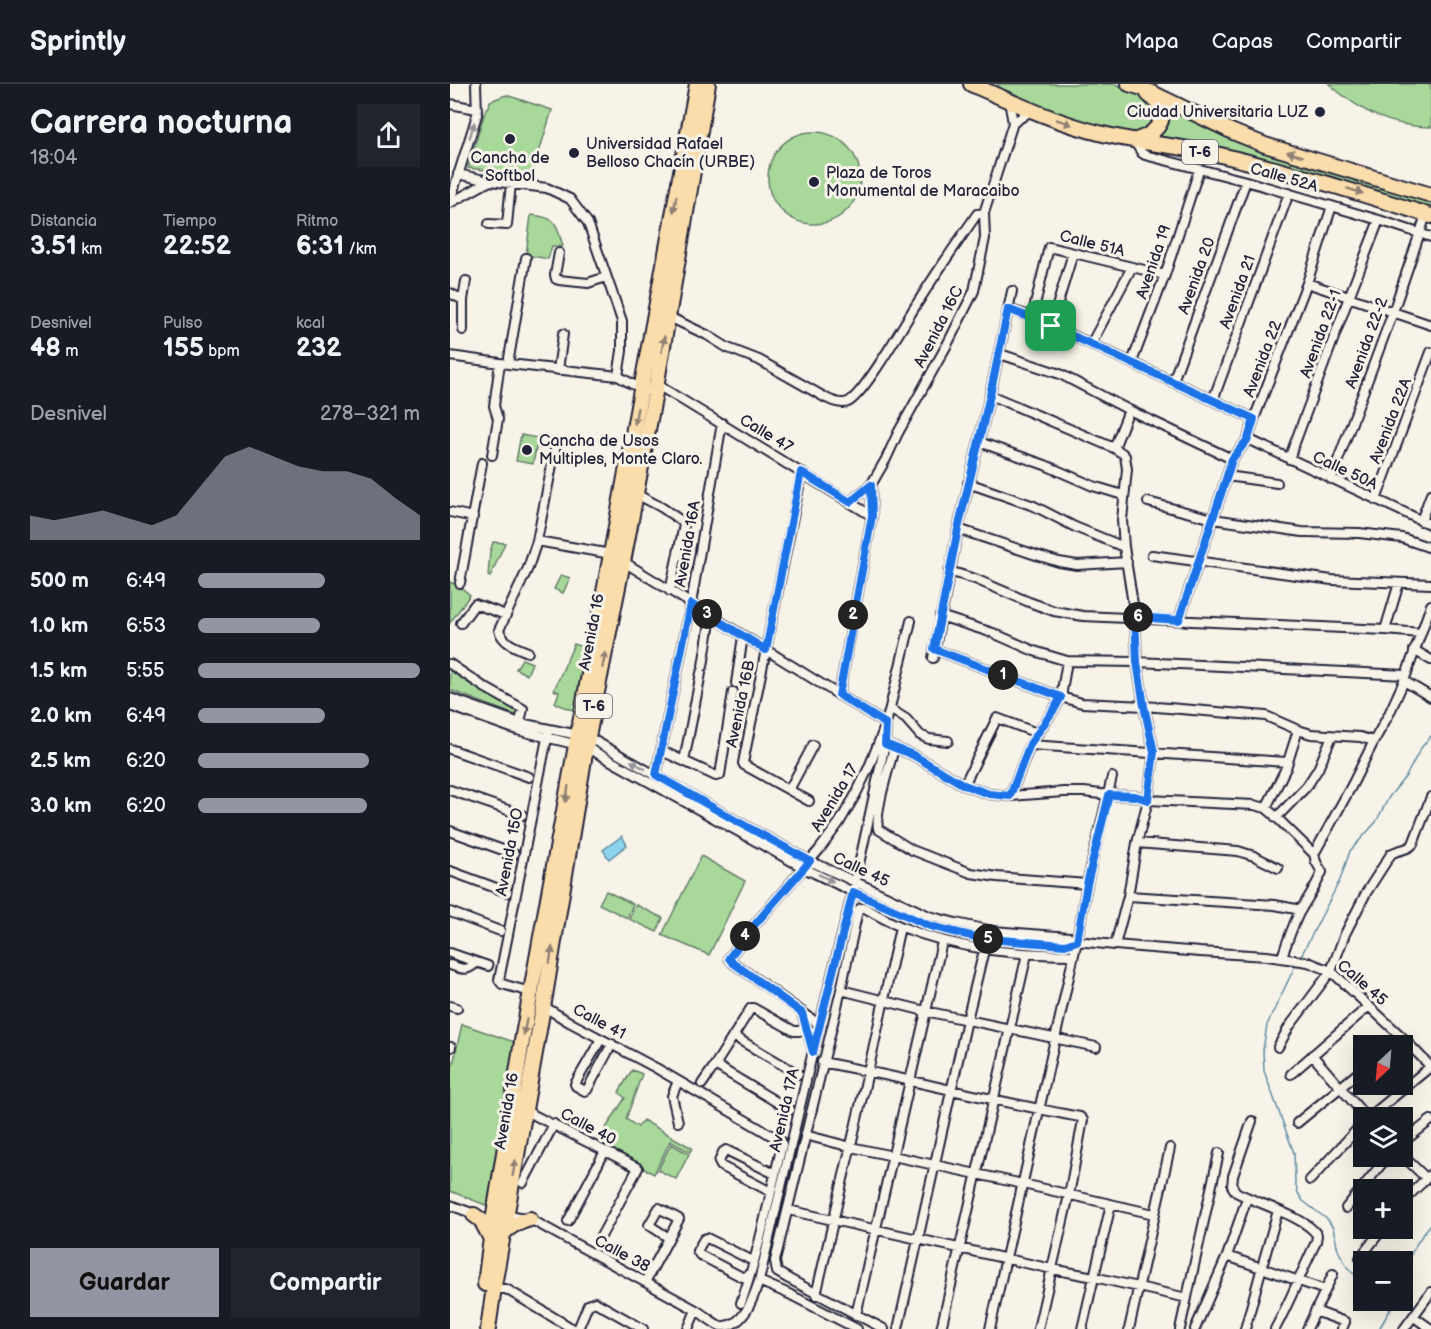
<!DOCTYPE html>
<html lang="es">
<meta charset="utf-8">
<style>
body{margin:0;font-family:"Balsamiq Sans",sans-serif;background:#20242c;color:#f1f3f6;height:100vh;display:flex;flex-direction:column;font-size:22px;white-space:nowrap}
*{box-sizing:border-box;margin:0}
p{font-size:20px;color:#9ea1a6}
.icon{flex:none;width:33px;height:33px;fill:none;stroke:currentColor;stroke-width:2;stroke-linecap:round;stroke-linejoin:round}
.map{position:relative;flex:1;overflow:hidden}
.panel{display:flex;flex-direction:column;background:#171b24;width:450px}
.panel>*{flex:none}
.needle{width:39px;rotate:206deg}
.buttons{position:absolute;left:903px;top:951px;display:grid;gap:12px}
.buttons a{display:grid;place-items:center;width:60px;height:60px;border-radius:0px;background:#171b24;box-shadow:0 6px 24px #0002;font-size:30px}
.pin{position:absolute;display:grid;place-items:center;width:51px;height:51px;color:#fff;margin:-26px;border-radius:12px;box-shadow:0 3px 9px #0006}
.km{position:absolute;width:30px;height:30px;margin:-15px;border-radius:50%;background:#222;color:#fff;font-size:16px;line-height:30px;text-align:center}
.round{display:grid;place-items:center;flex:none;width:63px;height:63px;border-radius:0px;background:#20242c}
.head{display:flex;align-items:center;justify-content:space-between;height:102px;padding:0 30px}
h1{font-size:33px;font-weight:600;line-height:45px}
.figures{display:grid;grid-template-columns:repeat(3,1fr);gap:9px;height:102px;padding:6px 30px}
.figures div{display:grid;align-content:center}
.figures b{font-size:26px;font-weight:600}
.figures small{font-size:16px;font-weight:400}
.figures p{font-size:16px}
.chart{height:168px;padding:12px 30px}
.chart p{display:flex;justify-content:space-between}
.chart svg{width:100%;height:108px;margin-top:6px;fill:#9495a2;opacity:.7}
.action{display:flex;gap:12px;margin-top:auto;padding:12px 30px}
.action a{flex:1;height:69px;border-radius:0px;background:#9495a2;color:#111;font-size:24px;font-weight:600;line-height:69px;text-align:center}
.action a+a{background:#20242c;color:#f1f3f6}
ul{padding:0 30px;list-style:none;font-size:20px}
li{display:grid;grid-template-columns:96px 72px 1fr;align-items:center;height:45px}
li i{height:15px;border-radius:8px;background:#9495a2}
header{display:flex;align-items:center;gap:36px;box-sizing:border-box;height:84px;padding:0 30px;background:#171b24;border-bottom:2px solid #363941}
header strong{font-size:28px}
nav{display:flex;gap:33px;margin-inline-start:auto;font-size:21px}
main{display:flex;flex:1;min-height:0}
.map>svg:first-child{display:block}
.green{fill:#a8d99a;stroke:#657e6a;stroke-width:1.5}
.water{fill:#8ad5eb;stroke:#608da5;stroke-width:1.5}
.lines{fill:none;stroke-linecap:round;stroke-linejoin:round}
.stream{stroke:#608da5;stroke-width:1.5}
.street-casing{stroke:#22223b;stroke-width:12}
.highway-casing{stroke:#22223b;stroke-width:18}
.street{stroke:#f7f3e8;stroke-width:8}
.highway{stroke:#faddab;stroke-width:14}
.oneway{fill:#8e8073}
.oneway2{fill:#97959a}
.route-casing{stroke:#fff;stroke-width:12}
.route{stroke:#1a73e8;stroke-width:8}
.poi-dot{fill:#22223b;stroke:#f7f3e8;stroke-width:2}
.labels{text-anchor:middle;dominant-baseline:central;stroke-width:6;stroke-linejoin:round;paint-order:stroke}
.shield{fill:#f7f3e8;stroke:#62616f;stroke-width:1.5}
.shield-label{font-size:15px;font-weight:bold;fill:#22223b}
.poi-label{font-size:16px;fill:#22223b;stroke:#f7f3e8;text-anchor:start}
.street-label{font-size:16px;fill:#22223b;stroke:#f7f3e8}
</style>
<header>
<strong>Sprintly</strong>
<nav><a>Mapa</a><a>Capas</a><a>Compartir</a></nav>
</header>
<main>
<section class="panel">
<div class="head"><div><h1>Carrera nocturna</h1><p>18:04</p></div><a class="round"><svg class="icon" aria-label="share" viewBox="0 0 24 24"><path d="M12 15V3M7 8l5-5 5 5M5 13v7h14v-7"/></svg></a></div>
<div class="figures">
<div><p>Distancia</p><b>3.51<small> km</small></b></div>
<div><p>Tiempo</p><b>22:52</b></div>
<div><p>Ritmo</p><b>6:31<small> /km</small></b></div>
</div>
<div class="figures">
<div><p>Desnivel</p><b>48<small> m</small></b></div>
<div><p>Pulso</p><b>155<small> bpm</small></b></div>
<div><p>kcal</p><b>232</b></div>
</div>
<div class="chart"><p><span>Desnivel</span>278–321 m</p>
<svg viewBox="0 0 160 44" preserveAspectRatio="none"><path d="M0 44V34L10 36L20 34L30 32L40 35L50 38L60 34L70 22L80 10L90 6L100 10L110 14L120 16L130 16L140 19L150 27L160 34V44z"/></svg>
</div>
<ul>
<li><b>500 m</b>6:49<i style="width:57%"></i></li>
<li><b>1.0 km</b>6:53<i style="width:55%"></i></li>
<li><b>1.5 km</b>5:55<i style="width:100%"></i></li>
<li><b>2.0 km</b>6:49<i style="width:57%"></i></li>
<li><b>2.5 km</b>6:20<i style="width:77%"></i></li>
<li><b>3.0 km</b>6:20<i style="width:76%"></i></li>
</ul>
<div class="action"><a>Guardar</a><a>Compartir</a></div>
</section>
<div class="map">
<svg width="981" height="1245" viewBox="0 0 981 1245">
<rect width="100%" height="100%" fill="#f7f3e8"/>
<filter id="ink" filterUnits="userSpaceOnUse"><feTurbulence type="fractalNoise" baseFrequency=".0167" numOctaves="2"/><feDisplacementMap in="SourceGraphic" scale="12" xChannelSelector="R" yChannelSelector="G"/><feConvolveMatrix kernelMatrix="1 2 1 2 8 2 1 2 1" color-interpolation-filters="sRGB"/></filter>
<g filter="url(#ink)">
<path class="green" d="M547,0H665L693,11L707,25L704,43L686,50L653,44L620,35L556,11Z
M879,0H981V43C939,43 910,27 879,0Z
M56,11L102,26L82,91L18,84L36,24L39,23L40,17Z
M712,17L981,116V130L700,57Z
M318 94a46 46 0 1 1 92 0a46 46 0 1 1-92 0Z
M81,131C108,134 105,138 113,162H102L98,175L76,171Z
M71,351L88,354L83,380L66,377Z
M43,458L55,459L40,493L38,492L40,468Z
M111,491L120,494L113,509L104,505Z
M0,498L9,502L20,511L0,539Z
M124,560L141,567L130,629L105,619L109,608L104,606Z
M72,575L82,579L77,591L66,585Z
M0,583L69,626L68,632L0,606Z
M251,772L295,797L259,871L212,851Z
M156,807L183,820L177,834L149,820Z
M186,821L213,834L207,848L179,835Z
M12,940L67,959L38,1122L0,1107V994Z
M182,986L192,990L176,1035L188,1043L193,1036L242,1064L240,1068L220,1057L204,1090L146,1060L175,1014L169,1008Z
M221,1060L239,1070L226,1095L208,1086Z"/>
<path class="water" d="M172,752L177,761L159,775L153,766Z"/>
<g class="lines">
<path class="stream" d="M850,874L890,796L900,767L926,738L939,713L956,692L971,664L981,652
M846,880L817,941L813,966L814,987L844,1069L845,1098L848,1109L853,1117L878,1136L883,1144L888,1166L897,1183L914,1200
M952,1195C959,1172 965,1159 981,1140
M937,1216L940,1227
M929,1245L946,1216"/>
<g class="street-casing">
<path id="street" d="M0,20L27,25
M563,39L582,26
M684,57L692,69L695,71L796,97L929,136L981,153
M8,90L39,97
M0,117L27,31L26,0
M0,119L40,97L97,104L120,115L138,139L172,237V267L168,292L182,300L205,309
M39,140L57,141L61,99
M109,169L105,191L106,195L109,196L138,199L156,193
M857,199L981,241
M0,209L13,216
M558,225L582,233L804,335
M217,232L257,251L278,264L309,276L376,314C382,317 391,321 398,318C415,310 457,234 470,215C488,186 508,158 527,130L534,129
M582,233L599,163L715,191
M601,242L623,169
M13,246V216L16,197
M641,260L682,183
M550,270L610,290L679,326L782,375
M0,272L50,279L168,292
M682,278L715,191L749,86
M58,280L76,174
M108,286L113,250
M723,297L796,97
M206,300L422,432
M540,311L664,364
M763,316L839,109
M798,355L981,441
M529,358L595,381L643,402L673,411
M42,371L48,335L44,322L50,279
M839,375L899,213L929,136
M352,388L293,679L294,681L359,717
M777,392L827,399
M881,395L943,228L976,131
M518,399L584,422L625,443L674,463
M186,410L211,423L233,438L234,441L220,507
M926,416L981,268
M400,418L421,401L436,375L448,349L498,259L524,207L535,154L534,129L563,39L559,17
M698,418L763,435L852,448L909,449L952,454L981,464
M0,428L23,433
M971,437L981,410
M508,445L586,471L609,478L627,481L677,478
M87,457L106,361
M702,471L882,496L981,500
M499,487L525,495L579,518L604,527L633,532L935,546L971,549
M10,499L32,379
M490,532L543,549L584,567L617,577L687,578L956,591
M729,536L777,392L782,375L798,355L804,335L857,199L882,122
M11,539L25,520L56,531
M935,546L949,499
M484,565L611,613L632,619L694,622L816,632L848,646L861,650L910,653L924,657
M964,566L981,576
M78,568C65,563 53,559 49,546L78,484L87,457L161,470L436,640
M483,574L508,445L540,311L562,207
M0,580L34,603L73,625L69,642
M253,582L261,532
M954,597L981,613
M286,599L293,552
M389,611L422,432L421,401
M0,614L70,639L138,653L281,734L360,777L479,832L506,839L543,847L620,853L627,857L665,861L750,868L817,872L858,878L881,887L952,953L981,983
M0,622L67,646L136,663L354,784L403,808L480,842L521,852L538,855L615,861L627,857
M440,625L456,635L470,651L479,655L498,657
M435,660L463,671L514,701L539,710L560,712L614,708H634L659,711L685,712L698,716L804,721L816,724L823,730L864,770
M580,661L837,678
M444,664C439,685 425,725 428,745L462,766L521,789L547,793L637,800
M0,665L79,693
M212,667L266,692L270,691L283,608
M234,677L251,589
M206,691L241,520L272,339
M514,701L547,634L587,649
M0,706L72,731
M339,706L363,661
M560,712L580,661L605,624L611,613L617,577
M816,724L836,684L848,646
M826,734L857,702L868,685L882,652
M0,747L64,770
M687,759L788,767L804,772L828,784
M0,787L57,808
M678,812L825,821L851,826
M0,828L50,847
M665,861L678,812L687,759L698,716L704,668L694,622L687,578L685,533L674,463L672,436L677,385L675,372L672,369L664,364L679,326
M0,869L38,882
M832,873C837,858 842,844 849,829C857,815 866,803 872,788L866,778L864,770L902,701L924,657L939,630L954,597L981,521
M0,881C12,885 16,888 26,879
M391,906L475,927L646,963
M84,909L52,900L49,896L98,649
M0,922L7,924
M93,922L121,939L206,984L331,1057L332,1061C319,1114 309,1168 291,1219
M352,929L363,966
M370,941L282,878L279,874L301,845L369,766L389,739L406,710L419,683L436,640L461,537
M283,952L348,990
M151,955L125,1000L126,1002L135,1007L137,1006L162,960
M941,962L952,953
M0,963H1
M828,963L839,943L881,887L895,850L916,809L941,770C948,765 957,767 963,760L981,713
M862,971L917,1034
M372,978C459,995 543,1017 630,1033L633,1036L619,1111L588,1245
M265,981L340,1026
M841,990L919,922
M228,997L222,1012L228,1038
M252,1000L265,981L301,924H303L344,947H349L356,944
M74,1026L188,1084L149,1156
M918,1034L980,983
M802,1037L783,1092L782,1102L786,1108C806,1119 856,1133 867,1151L866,1158C852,1187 840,1217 825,1245
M847,1039L914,984
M355,1051L401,1063L573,1100L704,1130
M952,1059L981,1036
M952,1071L976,1094
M860,1096L914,1038
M73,1099L104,1040
M321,1108L271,1082L269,1078L273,1068L276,1066L325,1090
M952,1118L981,1090
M0,1121L27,1131
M896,1124L938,1072
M338,1126L602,1185L644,1193L737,1214
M54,1130L80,1135L246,1226C254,1231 262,1238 270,1242C294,1245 304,1212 309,1197L363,967L405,799L435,660L436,640
M118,1137L155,1067
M777,1172L875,1206
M910,1174L933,1144
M300,1189L295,1193H292L250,1171L247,1167L254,1155L257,1154L303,1177
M309,1197L339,1210L407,1245
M195,1198C207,1177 218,1156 229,1135L209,1124L199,1141L219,1154
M43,1205H56L123,1245
M366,1211L418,988L450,843
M865,1227L895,1238L892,1245
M406,1231L492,858
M964,1233L981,1245
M128,1245L138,1221L145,1218L193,1245
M238,1245L246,1226
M434,1245L339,1195L327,1188L325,1177L391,906L408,826L411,824H415C427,831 439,838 452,843C510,866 562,870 623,871
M448,1245L517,936L534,866
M491,1245L577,870
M540,1245L627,857L637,800L662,693
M632,1245L661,1120
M679,1245L720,1064
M730,1245L769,1069
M745,1245L777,1172L797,1114
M795,1245C806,1206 816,1166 828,1127
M857,1245L883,1190
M954,1245L981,1208"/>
</g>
<g class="highway-casing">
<path id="highway" d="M521,0C564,19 607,39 653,50C690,59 729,62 766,70C839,87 910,109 981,132
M679,0L692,4L783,48L815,61L981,111
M686,56C701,52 720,38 708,20C706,16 701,13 698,10
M24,1131L31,1136L41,1155
M52,1151C60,1141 68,1139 80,1135
M35,1200L44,1131L73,951L247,0
M38,1245L45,1196L95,912L136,663L173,478L205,309L258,0"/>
</g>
<use href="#street" class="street"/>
<use href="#highway" class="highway"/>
</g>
<defs><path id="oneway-solid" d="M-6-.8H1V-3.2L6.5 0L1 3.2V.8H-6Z" transform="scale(1.5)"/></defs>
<g class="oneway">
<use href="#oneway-solid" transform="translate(614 38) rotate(19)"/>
<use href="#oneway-solid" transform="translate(845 70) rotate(-163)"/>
<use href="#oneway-solid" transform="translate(905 107) rotate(18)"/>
<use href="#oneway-solid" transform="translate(225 120) rotate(100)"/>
<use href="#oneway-solid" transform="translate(213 260) rotate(-80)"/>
<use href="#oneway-solid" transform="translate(186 332) rotate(100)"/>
<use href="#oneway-solid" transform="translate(154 576) rotate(-79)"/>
<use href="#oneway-solid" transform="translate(117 710) rotate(100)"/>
<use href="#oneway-solid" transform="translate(101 871) rotate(-81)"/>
<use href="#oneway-solid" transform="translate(75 943) rotate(101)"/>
<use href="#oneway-solid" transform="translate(64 1084) rotate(-80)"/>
</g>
<g class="oneway2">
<use href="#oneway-solid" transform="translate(22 46) rotate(-73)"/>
<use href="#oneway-solid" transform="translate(188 681) rotate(-150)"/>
<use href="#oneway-solid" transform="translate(376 794) rotate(26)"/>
</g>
</g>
<g class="lines" filter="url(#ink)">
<g class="route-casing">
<path id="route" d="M558,225L601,242L804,335L798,355L782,375L777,392L729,536L685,533L687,578L694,622L704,668L698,716L685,712L659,711L637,800L627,857L615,861L538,855L521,852L480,842L403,808L363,968L352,929L282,878L279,874L301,845L360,777L281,734L206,691L241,520L316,566L351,388L400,418L421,401L422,432L389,611L436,640L435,660L463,671L514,701L539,710L560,712L580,660L605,624L611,613L484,565L508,445L540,311Z"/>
</g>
<use href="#route" class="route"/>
</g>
<g class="poi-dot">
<circle cx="870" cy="28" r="6"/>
<circle cx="60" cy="55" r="6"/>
<circle cx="124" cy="69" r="6"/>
<circle cx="364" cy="98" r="6"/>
<circle cx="77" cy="366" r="6"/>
</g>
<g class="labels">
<g class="shield">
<rect x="732" y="56" width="36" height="24" rx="4.5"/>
<rect x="126" y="610" width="36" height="24" rx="4.5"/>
</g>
<g class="shield-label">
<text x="750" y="68">T-6</text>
<text x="144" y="622">T-6</text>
</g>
<g class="poi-label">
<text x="858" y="28" text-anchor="end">Ciudad Universitaria LUZ</text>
<text x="136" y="60">Universidad Rafael<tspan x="136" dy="18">Belloso Chacín (URBE)</tspan></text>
<text x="60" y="74" text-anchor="middle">Cancha de<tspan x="60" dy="18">Softbol</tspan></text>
<text x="376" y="89">Plaza de Toros<tspan x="376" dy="18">Monumental de Maracaibo</tspan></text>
<text x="89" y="357">Cancha de Usos<tspan x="89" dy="18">Multiples, Monte Claro.</tspan></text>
</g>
<g class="street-label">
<text transform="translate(834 94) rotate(16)">Calle 52A</text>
<text transform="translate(642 160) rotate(14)">Calle 51A</text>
<text transform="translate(704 178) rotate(-71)">Avenida 19</text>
<text transform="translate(747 192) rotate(-70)">Avenida 20</text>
<text transform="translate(788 208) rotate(-70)">Avenida 21</text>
<text transform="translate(489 243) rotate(-63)">Avenida 16C</text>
<text transform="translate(871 250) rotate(-70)">Avenida 22-1</text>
<text transform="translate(917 259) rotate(-70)">Avenida 22-2</text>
<text transform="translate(813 275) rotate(-69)">Avenida 22</text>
<text transform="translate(941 337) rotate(-69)">Avenida 22A</text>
<text transform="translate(316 350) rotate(31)">Calle 47</text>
<text transform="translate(895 387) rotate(25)">Calle 50A</text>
<text transform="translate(238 460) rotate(-80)">Avenida 16A</text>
<text transform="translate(142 548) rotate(-79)">Avenida 16</text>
<text transform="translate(291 620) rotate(-78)">Avenida 16B</text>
<text transform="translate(385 714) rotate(-59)">Avenida 17</text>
<text transform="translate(60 768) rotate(-79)">Avenida 15O</text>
<text transform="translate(411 786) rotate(25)">Calle 45</text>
<text transform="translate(912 899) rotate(41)">Calle 45</text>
<text transform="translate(149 938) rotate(28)">Calle 41</text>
<text transform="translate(335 1026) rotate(-77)">Avenida 17A</text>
<text transform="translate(57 1027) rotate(-80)">Avenida 16</text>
<text transform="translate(138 1043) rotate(28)">Calle 40</text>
<text transform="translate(172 1170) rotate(28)">Calle 38</text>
</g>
</g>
</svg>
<div class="buttons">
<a><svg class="needle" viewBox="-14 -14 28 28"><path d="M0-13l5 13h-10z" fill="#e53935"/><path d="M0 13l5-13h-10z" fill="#9ea1a6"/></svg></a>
<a><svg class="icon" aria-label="layers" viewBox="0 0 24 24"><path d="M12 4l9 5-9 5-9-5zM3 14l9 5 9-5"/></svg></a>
<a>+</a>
<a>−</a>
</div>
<div class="pin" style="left:601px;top:242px;background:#1e9e55"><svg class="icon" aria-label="arrive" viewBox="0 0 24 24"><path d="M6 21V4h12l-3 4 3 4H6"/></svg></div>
<b class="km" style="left:553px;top:591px">1</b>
<b class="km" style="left:403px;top:531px">2</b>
<b class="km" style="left:257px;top:530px">3</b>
<b class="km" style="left:295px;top:852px">4</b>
<b class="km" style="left:538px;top:855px">5</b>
<b class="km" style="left:688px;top:533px">6</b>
</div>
</main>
